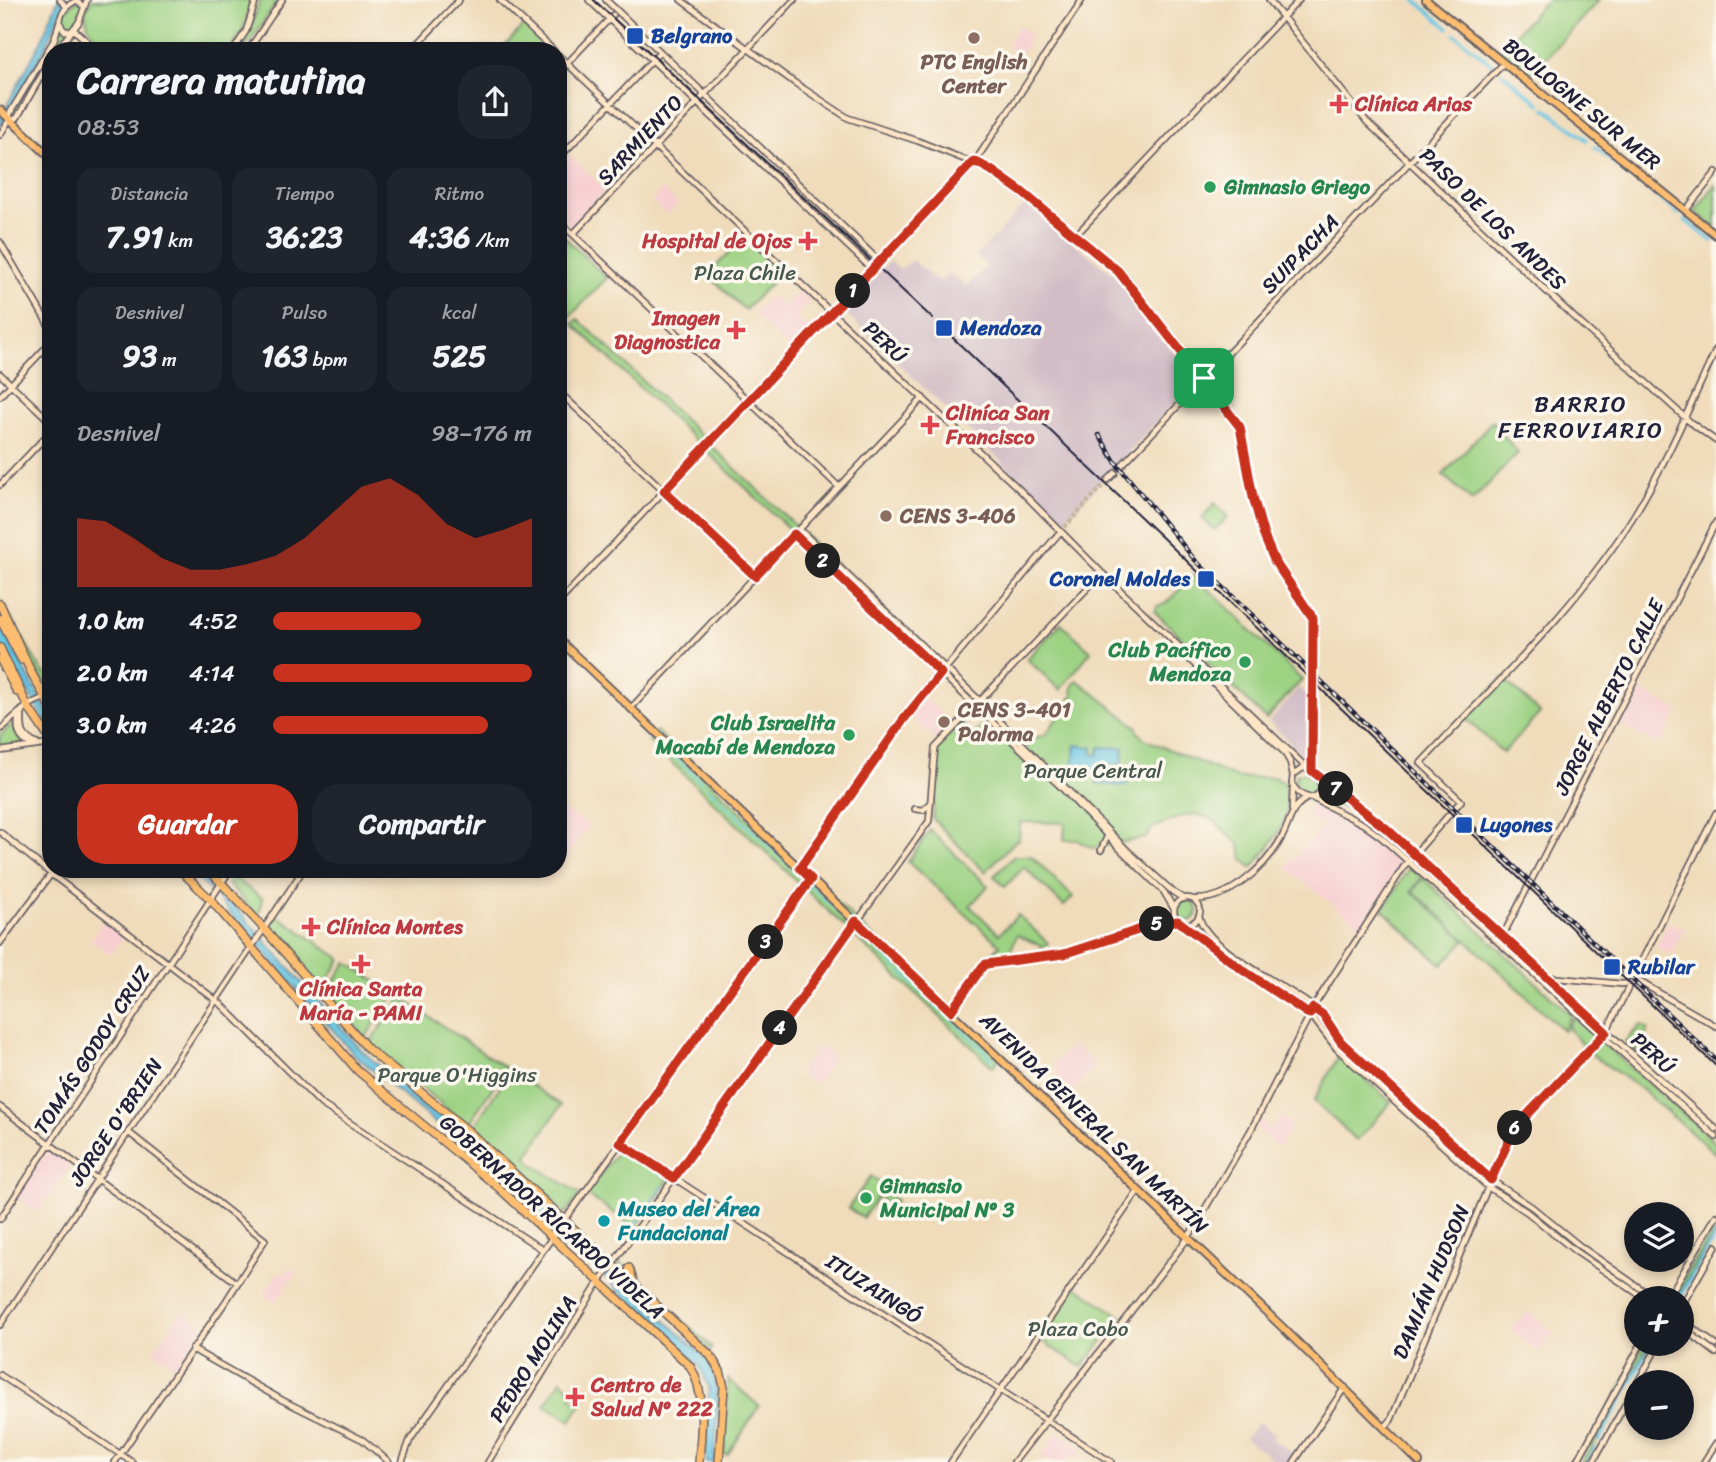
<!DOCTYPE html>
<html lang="es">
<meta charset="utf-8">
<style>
body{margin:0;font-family:Sriracha,sans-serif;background:#20242c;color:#f1f3f6;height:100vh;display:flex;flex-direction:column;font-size:26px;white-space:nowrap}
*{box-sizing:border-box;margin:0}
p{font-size:23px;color:#9ea1a6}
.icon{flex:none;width:38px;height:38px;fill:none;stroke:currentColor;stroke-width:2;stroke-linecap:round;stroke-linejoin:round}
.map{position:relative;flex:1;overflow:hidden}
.drawer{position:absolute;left:42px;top:42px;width:525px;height:836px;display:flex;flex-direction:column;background:#171b24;border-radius:28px;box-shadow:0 4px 10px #0003}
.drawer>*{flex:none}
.controls{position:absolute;left:1624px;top:1202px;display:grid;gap:14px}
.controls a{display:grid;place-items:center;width:70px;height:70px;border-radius:50%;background:#171b24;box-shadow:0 4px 10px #0003;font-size:35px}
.pin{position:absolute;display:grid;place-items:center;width:60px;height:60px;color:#fff;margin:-30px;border-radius:14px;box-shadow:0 4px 10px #0006}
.km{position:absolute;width:35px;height:35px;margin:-18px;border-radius:50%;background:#222;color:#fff;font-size:19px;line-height:35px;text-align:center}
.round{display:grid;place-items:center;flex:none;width:74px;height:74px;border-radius:28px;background:#20242c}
.headline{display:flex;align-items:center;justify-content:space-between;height:119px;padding:0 35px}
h1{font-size:38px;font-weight:800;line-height:52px}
.stats{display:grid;grid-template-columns:repeat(3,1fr);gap:10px;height:119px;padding:7px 35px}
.stats div{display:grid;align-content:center;border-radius:18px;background:#20242c;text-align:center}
.stats b{font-size:30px;font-weight:800}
.stats small{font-size:19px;font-weight:400}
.stats p{font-size:19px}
.chart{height:196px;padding:14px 35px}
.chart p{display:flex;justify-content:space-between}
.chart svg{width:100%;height:126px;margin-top:7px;fill:#c8321e;opacity:.7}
.action{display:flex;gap:14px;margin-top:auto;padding:14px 35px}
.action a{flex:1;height:80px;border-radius:28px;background:#c8321e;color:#fff;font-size:28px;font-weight:800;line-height:80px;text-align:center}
.action a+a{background:#20242c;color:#f1f3f6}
ul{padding:0 35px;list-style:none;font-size:23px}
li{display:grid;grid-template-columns:112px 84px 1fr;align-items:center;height:52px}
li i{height:18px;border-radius:9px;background:#c8321e}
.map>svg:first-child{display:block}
.built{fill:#f7cfd1}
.industrial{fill:#d2bdc6}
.green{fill:#9dd283;stroke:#607a5f;stroke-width:2}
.water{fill:#64c4e2;stroke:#43738e;stroke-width:2}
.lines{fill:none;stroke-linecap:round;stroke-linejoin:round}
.stream{stroke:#64c4e2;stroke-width:2}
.canal{stroke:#64c4e2;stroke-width:3.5}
.secondary-tunnel{stroke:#c7b7a1;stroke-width:4.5;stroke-dasharray:4.5 2;stroke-linecap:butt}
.secondary-casing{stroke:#6a6368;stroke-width:8}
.primary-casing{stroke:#6a6368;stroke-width:10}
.highway-casing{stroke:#6a6368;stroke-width:10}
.secondary{stroke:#fee5c5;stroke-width:4.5}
.primary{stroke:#fcbd6f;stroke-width:6}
.highway{stroke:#fcbd6f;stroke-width:7}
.tram{stroke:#22223b;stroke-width:2}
.rail-casing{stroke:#22223b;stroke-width:4.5}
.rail{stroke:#fbf7ec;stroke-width:2;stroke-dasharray:5;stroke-linecap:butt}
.route-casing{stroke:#fff;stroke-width:14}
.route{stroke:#c8321e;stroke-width:9}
.transit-dot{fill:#1a4fb4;stroke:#fbf7ec;stroke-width:2.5}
.education-dot{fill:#8d6e63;stroke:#fbf7ec;stroke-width:2.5}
.health-dot{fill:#e0444e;stroke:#fbf7ec;stroke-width:2.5}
.leisure-dot{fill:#2e9e5b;stroke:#fbf7ec;stroke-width:2.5}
.culture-dot{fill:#0f9aa8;stroke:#fbf7ec;stroke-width:2.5}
.labels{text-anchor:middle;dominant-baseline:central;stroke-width:7;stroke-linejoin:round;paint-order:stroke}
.transit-label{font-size:21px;font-weight:bold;fill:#164399;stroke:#fbf7ec;text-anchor:start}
.education-label{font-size:21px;font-weight:bold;fill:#785e54;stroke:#fbf7ec;text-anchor:start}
.health-label{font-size:21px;font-weight:bold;fill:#be3a42;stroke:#fbf7ec;text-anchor:start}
.street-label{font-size:21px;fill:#22223b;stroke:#fbf7ec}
.leisure-label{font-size:21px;font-weight:bold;fill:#27864d;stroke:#fbf7ec;text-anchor:start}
.park-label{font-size:21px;fill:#475751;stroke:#fbf7ec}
.culture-label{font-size:21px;font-weight:bold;fill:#0d838f;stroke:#fbf7ec;text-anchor:start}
.neighbourhood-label{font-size:23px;letter-spacing:2px;fill:#22223b;stroke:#fbf7ec}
</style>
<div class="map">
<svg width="1716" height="1462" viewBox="0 0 1716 1462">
<rect width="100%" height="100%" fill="#fbf7ec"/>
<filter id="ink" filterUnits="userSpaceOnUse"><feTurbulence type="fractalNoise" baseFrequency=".0143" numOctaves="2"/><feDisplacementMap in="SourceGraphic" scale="14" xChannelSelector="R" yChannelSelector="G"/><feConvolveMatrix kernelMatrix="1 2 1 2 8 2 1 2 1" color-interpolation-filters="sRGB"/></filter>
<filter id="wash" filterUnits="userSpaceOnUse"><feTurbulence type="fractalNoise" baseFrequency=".00686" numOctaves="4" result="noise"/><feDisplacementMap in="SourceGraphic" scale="28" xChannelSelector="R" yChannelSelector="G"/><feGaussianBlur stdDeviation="1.57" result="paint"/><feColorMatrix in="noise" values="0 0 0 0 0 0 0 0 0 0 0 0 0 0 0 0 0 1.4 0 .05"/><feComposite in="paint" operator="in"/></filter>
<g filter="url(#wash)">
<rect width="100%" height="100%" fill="#f0dcbb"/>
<path class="built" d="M1019,26L1031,37L1020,55L1006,46Z
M569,155L606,190L571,226L558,214V167Z
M663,189L678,204L667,215L652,201Z
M799,291L809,301L796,316L810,329L790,349L753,314L772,295L784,307Z
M1637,689L1657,700L1645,726L1658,700L1678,710L1660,745L1619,724Z
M925,699L952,722L937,740L910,717Z
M1313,802L1335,811L1366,828L1405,861L1361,926L1286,868L1323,826L1306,815Z
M558,806L588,825L562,864L558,861Z
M105,920L125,934L111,954L91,940Z
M1669,922L1684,929L1671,954L1656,947Z
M1073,1044L1096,1066L1058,1105L1042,1090L1059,1072L1053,1065Z
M818,1046L834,1057L815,1085L799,1073Z
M1281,1117L1292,1124L1279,1147L1256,1127L1261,1121L1271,1129Z
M49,1147L71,1163L39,1212L16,1197Z
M289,1267L296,1273L275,1302L264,1295L279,1272L284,1275Z
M182,1311L204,1326L176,1366L154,1352Z
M1527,1312L1531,1313L1554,1333L1537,1352L1511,1329Z
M1058,1432L1083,1448L1076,1460L1070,1456L1066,1462H1051L1042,1456Z"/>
<path class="industrial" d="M1025,205L1117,277L1195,381L1064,521L842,310L890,261L900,270L912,260L939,282L949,272L966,286L987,267L976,256Z
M1299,687L1308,696L1306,758L1269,722Z
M1258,1422L1274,1434L1272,1439L1294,1454L1288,1462H1277L1245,1438Z"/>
<path class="green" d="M77,0H86L77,21L54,51H51V57L17,117L11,114L54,40L64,12Z
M92,0H252L242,32L230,51H118V48C98,44 86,31 85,10Z
M260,0H278L244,51H237L249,32Z
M1547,0H1599L1528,77L1498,52Z
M525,24L552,51H500Z
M1715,185L1716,186V228L1695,211Z
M558,231L607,278L558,329Z
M744,237L781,272L745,310L708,275Z
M578,319L945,668L941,673L573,324Z
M1492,421L1518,453L1472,501L1443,475Z
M1215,503L1228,516L1215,530L1202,518Z
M1194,575L1302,680L1266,719L1155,612L1157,606L1165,604Z
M1,600L40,668L51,681V693L41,681Z
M1061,623L1091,651L1060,690L1027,659Z
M1503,678L1540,713L1503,753L1465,718Z
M1077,680L1137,727V731L1144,739L1237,778L1274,777L1284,783C1298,815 1271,845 1252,868L1243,859L1239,844L1213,820L1196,814L1182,816L1152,828L1146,838L1092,848L1077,840H1064L1065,823L1020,822L1019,840H1016L985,872L933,819L936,748L960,723L973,735L987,721L1021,753L1035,738L1045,735L1073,696L1072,687Z
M14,722L17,735L24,744L0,748V735Z
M656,731L1000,1057L993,1067L649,741Z
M1306,772L1318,784L1319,789L1315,795L1306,794L1295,783L1296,775Z
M1325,784L1407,851L1405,854L1353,812L1318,797L1323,791Z
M930,830L988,886L970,906L999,934L1018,915L1048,943L1044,947L1017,935L1009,954L988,958L1000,945L908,862Z
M1014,856H1031L1073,897L1064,906L1024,867L1005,887L994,876Z
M1410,866L1422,877L1411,891L1465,940L1442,965L1383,910Z
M233,877L262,898L259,917L228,884Z
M1423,878L1571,1015L1564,1031L1413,891Z
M1177 911a10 10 0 1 1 20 0a10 10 0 1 1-20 0Z
M278,916L341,959L323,988H320L267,929L274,917Z
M347,962L395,994L365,1038L326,993Z
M401,998L506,1068L468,1124L464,1123L369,1044Z
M1573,1017L1716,1143V1154L1642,1090L1588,1052L1568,1028Z
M1641,1025L1648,1029L1643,1044L1636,1052L1625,1041Z
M1339,1055L1391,1102L1357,1141L1314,1101Z
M510,1071L561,1105L527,1156L533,1164L580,1194L565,1214L472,1129Z
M621,1147L666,1175L669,1179L636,1228L586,1194Z
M871,1176L884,1185L881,1190L896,1200L892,1206L878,1196L863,1218L848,1208Z
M1716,1224V1230L1676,1298H1671Z
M618,1261L712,1347L711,1351L616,1264Z
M1075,1286L1122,1317L1082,1367L1039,1339Z
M1644,1344H1649L1585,1462H1581Z
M728,1379L759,1406L727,1456L724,1454Z
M561,1380L574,1392L571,1398L576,1401L579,1396L584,1400L571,1421L545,1405Z"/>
<path class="water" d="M58,0H66L45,48L0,128V118L41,42Z
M0,624L51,719V732L0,643Z
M1076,745L1093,747L1092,754L1098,755L1100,747L1124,748L1122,765L1106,764V770L1128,772L1127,786L1097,784V777L1072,774Z
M189,870H200L223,893L363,1052L468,1140L703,1355C726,1384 716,1428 714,1462H706L709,1387L699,1365L480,1161L354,1054L220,901Z"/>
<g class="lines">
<path class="stream" d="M655,737L702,783
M706,786L756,834
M759,837L805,880
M809,884L851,924
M854,927L898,969
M901,972L993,1059
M627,1152L642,1162
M645,1164L660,1174
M652,1200L662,1187
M636,1223L650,1203
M633,1228L634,1227
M628,1235L631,1230"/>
<path class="canal" d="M1415,0L1448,28
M1455,34L1493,65
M1502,73L1540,104
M1545,108L1587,140
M1595,147L1631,177
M1636,180L1656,196
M1660,199L1678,214
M1685,220L1712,241
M1679,1298L1716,1235
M1599,1441L1652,1344
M1588,1462L1595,1449"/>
</g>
</g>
<g filter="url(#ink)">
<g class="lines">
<path class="secondary-tunnel" d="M1060,532L1108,480"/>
<g class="secondary-casing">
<path id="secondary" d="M60,0L67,7
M500,0L554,51
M589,0L873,270
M606,0L880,262
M681,0L795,83L848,118L918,141L991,170L1118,271L1127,280L1240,427L1253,497L1264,536L1275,562L1313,618L1312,771
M1269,0L1367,122L1579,322L1690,422L1716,441
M73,29L98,51
M71,31H65C54,21 64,6 76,1L83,6
M56,51L79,22L87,0
M233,51L246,31L256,0
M248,51L282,0
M411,51L459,0
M558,55L1021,491L1102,573L1308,769
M558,73L613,15
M10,120V113L54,40L60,21
M0,135L8,122L17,118L51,59
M558,159L660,52
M1686,210L1716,172
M558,220L839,487
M573,234L794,0
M1075,236L1299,0
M0,242L51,329
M0,374L51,422
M558,391L755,576
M0,396L51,342
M1120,467L1503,64
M1108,480L1115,473
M0,485L51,431
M799,529L981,702L1129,852L1173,892L1184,899
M794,534L1059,785L1120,849L1164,892L1174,909
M558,603L972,166L1082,0
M1189,659L1284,752L1290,762L1293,775
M631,708L923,398
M22,710C22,727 19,736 37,744
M19,713C16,728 17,740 33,745
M0,730C15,717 30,699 51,697
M0,751L51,744
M1303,768C1314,769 1322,779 1321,790C1313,804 1299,796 1292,784L1293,775Z
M1318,777L1387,829L1546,977L1716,1129
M1312,798L1363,824L1381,837L1716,1137
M915,809L923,810L929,805
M1292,810L1293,787
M0,832L51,874L221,1004L321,1104L543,1250
M1101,850L1107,837
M800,868L910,711L1060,532
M1174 911a13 13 0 1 1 26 0a13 13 0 1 1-26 0Z
M1192,899C1228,902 1266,867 1282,837C1290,823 1291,805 1308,798
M1199,915C1204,951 1299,990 1323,1015C1331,1023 1335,1034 1341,1042L1491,1180L1532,1207L1580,1246L1654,1298
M1184,924L1244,971L1310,1014L1337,1049L1488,1187L1527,1212L1575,1251L1644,1298
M0,943L54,870
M1499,943L1716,522
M1547,977L1622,984L1640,982L1716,1026
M951,1011L983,966L986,964L1074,951L1163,922L1179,921
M0,1107L237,1283
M620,1143L1111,1462
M0,1219L230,870
M1668,1298L1716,1216
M1682,1305L1716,1246
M1682,1320L1716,1345
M0,1325L303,870
M1682,1327L1716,1353
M192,1349L282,1400L363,1440L389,1462
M0,1375L132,1462
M1385,1427L1391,1420L1510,1134L1606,1032L1716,813
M115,1462L226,1301L265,1240L128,1132
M402,1462L410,1440L556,1232L811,879
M488,1462L596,1287L929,821L935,748L1102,573
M951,1462L1138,1191
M1014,1462L1188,1238L1251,1130L1317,1001L1405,865L1461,801L1421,763C1495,684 1576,609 1633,517C1665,466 1690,405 1716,350
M1294,1462L1345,1387
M1577,1462L1641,1344
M1593,1462L1659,1344
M1704,1462L1716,1443"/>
</g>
<g class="primary-casing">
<path id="primary" d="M1426,0L1716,235
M0,110L51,158
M558,639L1279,1324L1419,1462"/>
</g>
<g class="highway-casing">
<path id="highway" d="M0,604L31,672L51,708
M0,619L22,660
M0,648L28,707L51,741
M0,659L17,692
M180,870L210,899L358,1071L499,1188L690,1366C707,1394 701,1430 699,1462
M209,870L259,923L368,1049L467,1130L710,1355L720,1371L724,1387L719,1462
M629,1268L634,1283"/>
</g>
<use href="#secondary" class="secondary"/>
<use href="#primary" class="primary"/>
<use href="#highway" class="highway"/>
<path class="tram" d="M594,0L933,319
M952,337L1716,1066"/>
<g class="rail-casing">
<path id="rail" d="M1099,435L1116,463L1195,560L1716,1060"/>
</g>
<use href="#rail" class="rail"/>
</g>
</g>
<g class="lines" filter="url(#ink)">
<g class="route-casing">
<path id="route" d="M974,161L991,170L1022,192L1118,271L1240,427L1253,497L1264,536L1275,562L1313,618L1312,771L1387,829L1606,1032L1514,1129L1491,1180L1341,1042L1323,1015L1313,1008L1310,1014L1307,1013L1244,971L1178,921L1163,922L1064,954L986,964L983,966L951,1011L856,921L674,1178L620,1143L811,879L800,868L904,719L941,673L794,534L755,576L664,491Z"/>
</g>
<use href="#route" class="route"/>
</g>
<g class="transit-dot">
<rect x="626" y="27" width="18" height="18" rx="3.5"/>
<rect x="935" y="319" width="18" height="18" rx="3.5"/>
<rect x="1197" y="570" width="18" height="18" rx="3.5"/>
<rect x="1455" y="816" width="18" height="18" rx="3.5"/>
<rect x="1603" y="958" width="18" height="18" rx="3.5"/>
</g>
<g class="education-dot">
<circle cx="974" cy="38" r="7"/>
<circle cx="886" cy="516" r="7"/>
<circle cx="944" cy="722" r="7"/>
</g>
<g class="health-dot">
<path d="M1335.5 93.5h7v7h7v7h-7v7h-7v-7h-7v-7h7z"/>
<path d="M804.5 230.5h7v7h7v7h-7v7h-7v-7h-7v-7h7z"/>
<path d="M732.5 319.5h7v7h7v7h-7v7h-7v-7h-7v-7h7z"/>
<path d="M926.5 414.5h7v7h7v7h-7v7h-7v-7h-7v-7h7z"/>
<path d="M307.5 916.5h7v7h7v7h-7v7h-7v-7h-7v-7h7z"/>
<path d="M357.5 953.5h7v7h7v7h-7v7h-7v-7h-7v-7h7z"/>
<path d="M571.5 1386.5h7v7h7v7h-7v7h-7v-7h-7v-7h7z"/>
</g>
<g class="leisure-dot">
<circle cx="1210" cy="187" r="7"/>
<circle cx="1245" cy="662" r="7"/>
<circle cx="849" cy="735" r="7"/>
<circle cx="866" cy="1198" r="7"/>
</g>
<circle class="culture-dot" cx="604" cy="1221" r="7"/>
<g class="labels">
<g class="transit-label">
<text x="651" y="36">Belgrano</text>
<text x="960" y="328">Mendoza</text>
<text x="1190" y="579" text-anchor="end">Coronel Moldes</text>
<text x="1480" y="825">Lugones</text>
<text x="1628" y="967">Rubilar</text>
</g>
<g class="education-label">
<text x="974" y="62" text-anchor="middle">PTC English<tspan x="974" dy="24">Center</tspan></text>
<text x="900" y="516">CENS 3-406</text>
<text x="958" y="710">CENS 3-401<tspan x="958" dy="24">Palorma</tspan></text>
</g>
<g class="health-label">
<text x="1355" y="104">Clínica Arias</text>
<text x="792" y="241" text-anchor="end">Hospital de Ojos</text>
<text x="720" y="318" text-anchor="end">Imagen<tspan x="720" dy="24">Diagnostica</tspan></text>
<text x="946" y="413">Cliníca San<tspan x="946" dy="24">Francisco</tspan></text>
<text x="327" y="927">Clínica Montes</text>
<text x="361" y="989" text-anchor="middle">Clínica Santa<tspan x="361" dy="24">María - PAMI</tspan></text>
<text x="591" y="1385">Centro de<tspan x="591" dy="24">Salud Nº 222</tspan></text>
</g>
<g class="street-label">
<text transform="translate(1582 104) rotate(39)">BOULOGNE SUR MER</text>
<text transform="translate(640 140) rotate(-47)">SARMIENTO</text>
<text transform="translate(1493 219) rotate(44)">PASO DE LOS ANDES</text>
<text transform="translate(1300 254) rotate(-46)">SUIPACHA</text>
<text transform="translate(885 342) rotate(43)">PERÚ</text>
<text transform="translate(1609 697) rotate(-63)">JORGE ALBERTO CALLE</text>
<text transform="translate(92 1050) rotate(-57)">TOMÁS GODOY CRUZ</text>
<text transform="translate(1653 1053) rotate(42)">PERÚ</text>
<text transform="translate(116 1122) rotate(-56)">JORGE O'BRIEN</text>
<text transform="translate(1094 1123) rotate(44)">AVENIDA GENERAL SAN MARTÍN</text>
<text transform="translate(552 1217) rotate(42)">GOBERNADOR RICARDO VIDELA</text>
<text transform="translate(1431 1282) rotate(-67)">DAMIÁN HUDSON</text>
<text transform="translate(874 1289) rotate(33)">ITUZAINGÓ</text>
<text transform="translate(533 1359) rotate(-58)">PEDRO MOLINA</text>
</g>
<g class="leisure-label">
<text x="1224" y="187">Gimnasio Griego</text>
<text x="1231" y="650" text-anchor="end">Club Pacífico<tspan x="1231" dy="24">Mendoza</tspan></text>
<text x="835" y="723" text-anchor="end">Club Israelita<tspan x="835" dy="24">Macabí de Mendoza</tspan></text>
<text x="880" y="1186">Gimnasio<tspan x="880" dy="24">Municipal Nº 3</tspan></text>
</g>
<g class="park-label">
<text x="745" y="273">Plaza Chile</text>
<text x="1093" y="771">Parque Central</text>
<text x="457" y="1075">Parque O'Higgins</text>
<text x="1078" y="1329">Plaza Cobo</text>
</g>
<g class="culture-label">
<text x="618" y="1209">Museo del Área<tspan x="618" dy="24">Fundacional</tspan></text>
</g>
<g class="neighbourhood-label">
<text x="1581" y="404">BARRIO<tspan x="1581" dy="26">FERROVIARIO</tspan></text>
</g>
</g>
</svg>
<div class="controls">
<a><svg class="icon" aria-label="layers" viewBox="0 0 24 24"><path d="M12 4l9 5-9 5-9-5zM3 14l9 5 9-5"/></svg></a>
<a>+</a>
<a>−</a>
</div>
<div class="pin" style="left:1204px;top:378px;background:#1e9e55"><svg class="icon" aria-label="arrive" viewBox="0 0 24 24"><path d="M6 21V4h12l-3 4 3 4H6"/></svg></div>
<b class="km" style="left:853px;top:291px">1</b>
<b class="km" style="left:823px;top:561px">2</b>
<b class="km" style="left:766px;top:942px">3</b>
<b class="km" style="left:780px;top:1028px">4</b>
<b class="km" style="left:1157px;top:924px">5</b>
<b class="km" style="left:1515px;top:1128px">6</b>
<b class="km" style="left:1336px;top:789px">7</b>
<section class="drawer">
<div class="headline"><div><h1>Carrera matutina</h1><p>08:53</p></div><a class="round"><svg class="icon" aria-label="share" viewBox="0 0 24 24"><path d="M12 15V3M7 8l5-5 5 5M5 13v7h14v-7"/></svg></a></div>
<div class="stats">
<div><p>Distancia</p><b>7.91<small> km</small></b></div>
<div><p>Tiempo</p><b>36:23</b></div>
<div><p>Ritmo</p><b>4:36<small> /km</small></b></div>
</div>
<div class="stats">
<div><p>Desnivel</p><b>93<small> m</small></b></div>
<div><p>Pulso</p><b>163<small> bpm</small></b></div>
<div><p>kcal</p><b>525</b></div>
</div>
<div class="chart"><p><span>Desnivel</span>98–176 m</p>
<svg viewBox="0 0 160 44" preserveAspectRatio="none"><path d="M0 44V20L10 21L20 27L30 34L40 38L50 38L60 36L70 33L80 27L90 18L100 9L110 6L120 12L130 22L140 27L150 24L160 20V44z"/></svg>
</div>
<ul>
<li><b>1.0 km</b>4:52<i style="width:57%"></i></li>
<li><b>2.0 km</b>4:14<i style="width:100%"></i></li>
<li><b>3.0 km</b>4:26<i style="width:83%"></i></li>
</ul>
<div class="action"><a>Guardar</a><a>Compartir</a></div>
</section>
</div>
